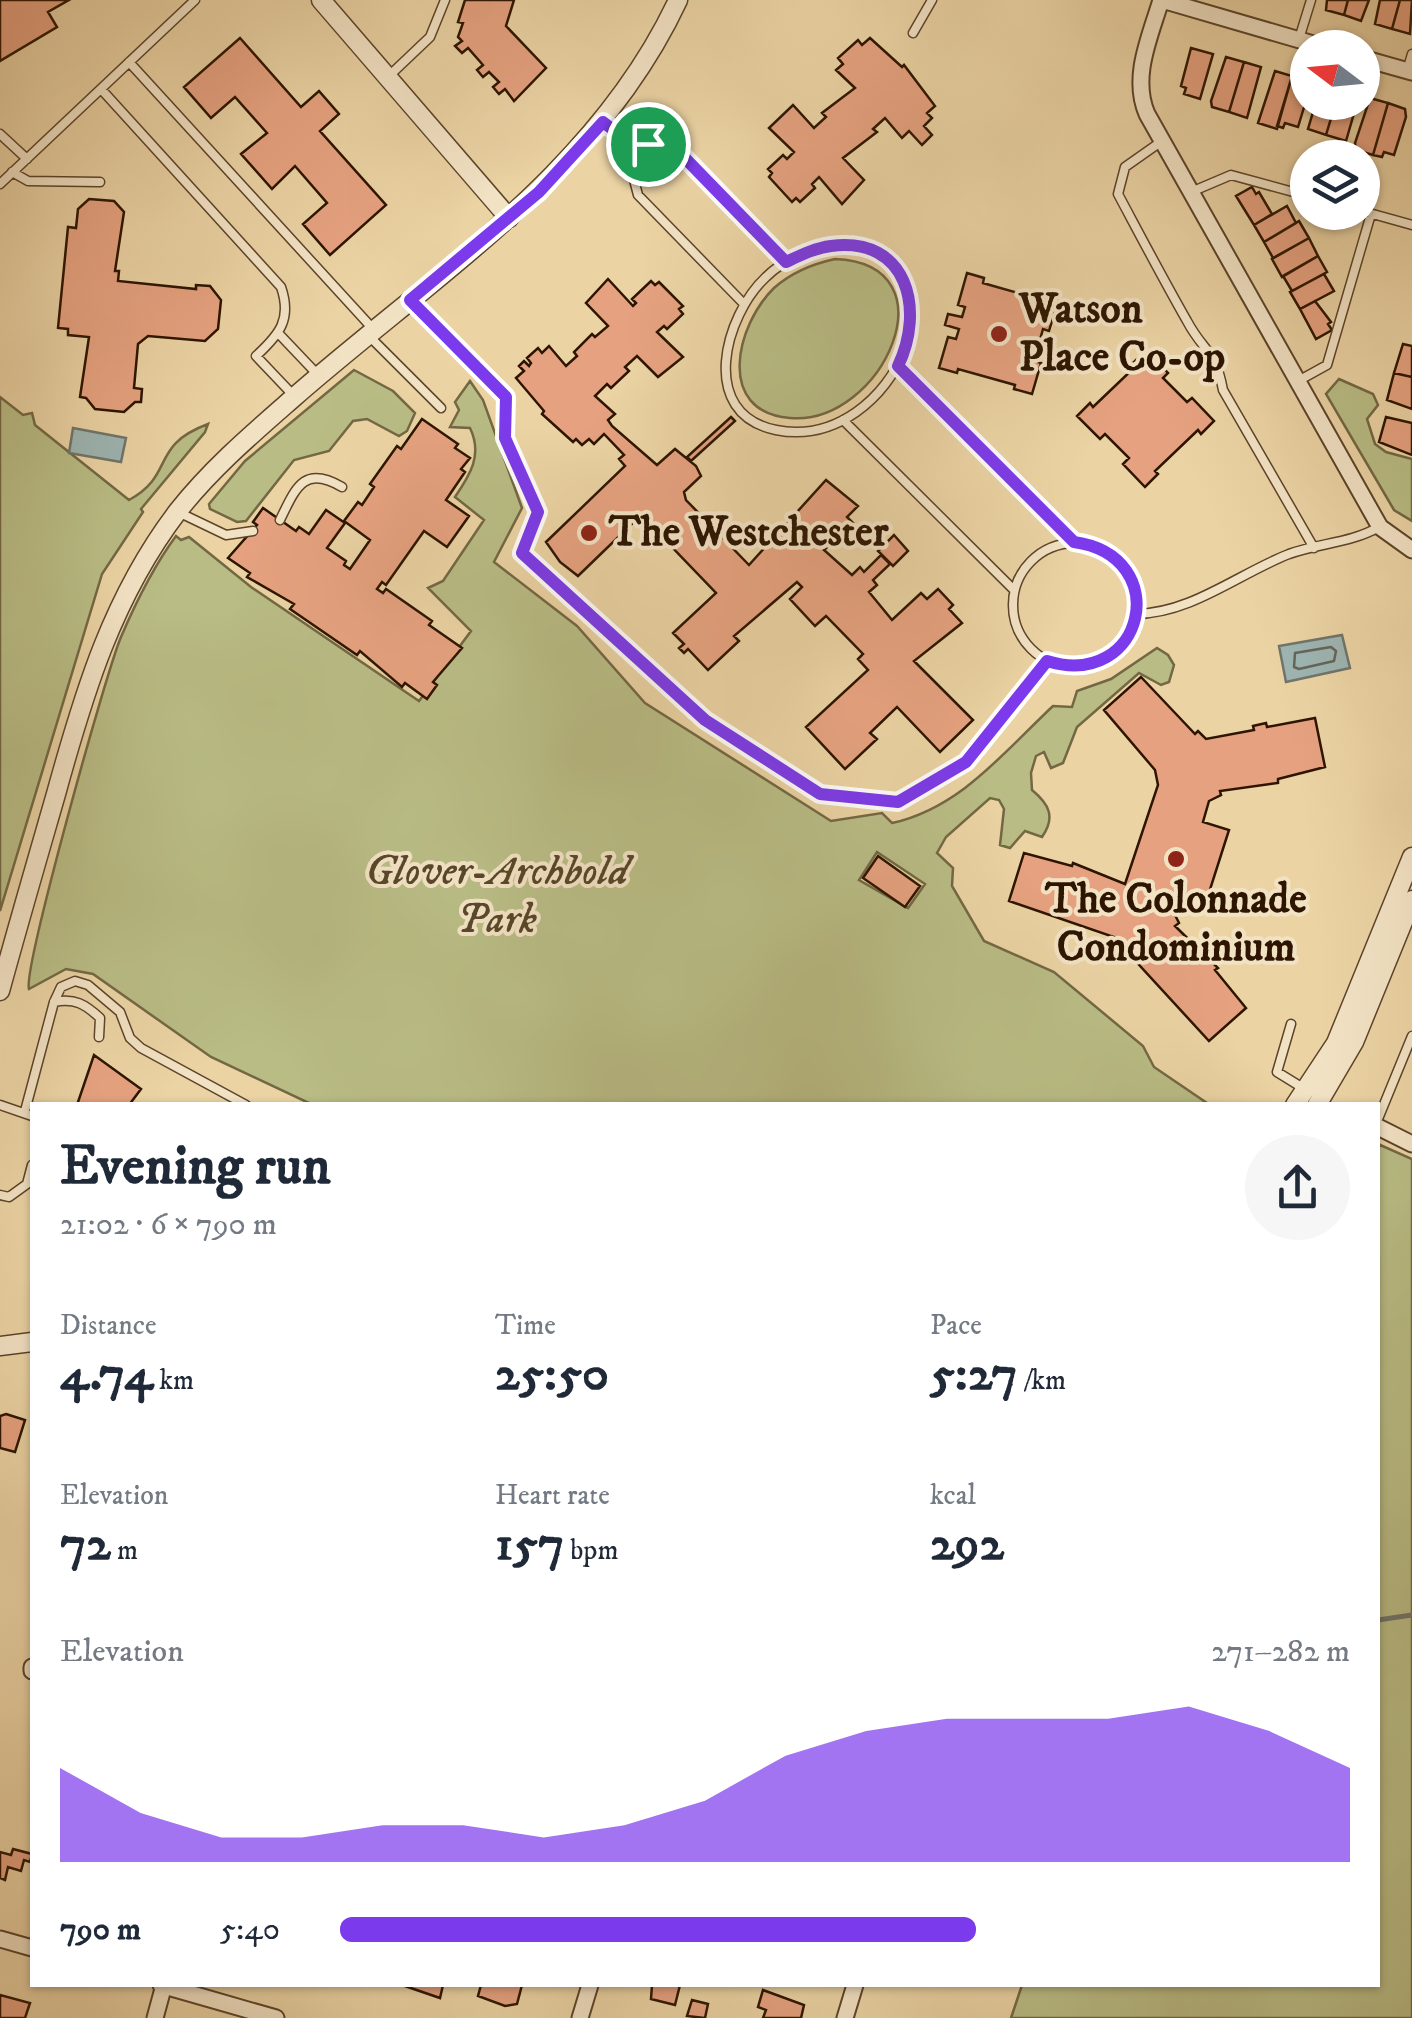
<!DOCTYPE html>
<meta charset="utf-8">
<style>
body{margin:0;font-family:"IM FELL DW Pica",serif;background:#f6f6f7;color:#1f2937;height:100vh;display:flex;flex-direction:column;font-size:38px;white-space:nowrap}
*{box-sizing:border-box;margin:0}
p{font-size:32px;color:#747a83}
.icon{flex:none;width:55px;height:55px;fill:none;stroke:currentColor;stroke-width:2;stroke-linecap:round;stroke-linejoin:round}
.map{position:relative;flex:1;overflow:hidden}
.side{position:absolute;left:30px;top:1102px;width:1350px;height:885px;display:flex;flex-direction:column;background:#fff;border-radius:0px;box-shadow:0 2px 8px #0004}
.side>*{flex:none}
.needle{width:65px;rotate:286deg}
.tools{position:absolute;left:1290px;top:30px;display:grid;gap:20px}
.tools a{display:grid;place-items:center;width:90px;height:90px;border-radius:50%;background:#fff;box-shadow:0 2px 8px #0004;font-size:50px}
.pin{position:absolute;display:grid;place-items:center;width:85px;height:85px;color:#fff;margin:-42px;border:5px solid #fff;border-radius:50%;box-shadow:0 2px 10px #0007}
.round{display:grid;place-items:center;flex:none;width:105px;height:105px;border-radius:52px;background:#f6f6f7}
.headline{display:flex;align-items:center;justify-content:space-between;height:170px;padding:0 30px}
h1{font-size:55px;font-weight:800;line-height:75px}
.figures{display:grid;grid-template-columns:repeat(3,1fr);gap:15px;height:170px;padding:10px 30px}
.figures div{display:grid;align-content:center}
.figures b{font-size:50px;font-weight:800}
.figures small{font-size:28px;font-weight:400}
.figures p{font-size:28px}
.chart{height:280px;padding:20px 30px}
.chart p{display:flex;justify-content:space-between}
.chart svg{width:100%;height:180px;margin-top:10px;fill:#7c3aed;opacity:.7}
ul{padding:0 30px;list-style:none;font-size:32px}
li{display:grid;grid-template-columns:160px 120px 1fr;align-items:center;height:75px}
li i{height:25px;border-radius:12px;background:#7c3aed}
.map>svg:first-child{display:block}
.green{fill:#b9bc85;stroke:#736843;stroke-width:2.5;fill-rule:evenodd}
.water{fill:#9db5b2;stroke:#70756b;stroke-width:2.5}
.lines{fill:none;stroke-linecap:round;stroke-linejoin:round}
.shore{stroke:#65655a;stroke-width:2.5}
.stream{stroke:#70756b;stroke-width:5}
.building{fill:#e6a280;stroke:#2d1501;stroke-width:2.5}
.service-casing{stroke:#5c442a;stroke-width:11}
.minor-casing{stroke:#5c442a;stroke-width:19}
.tertiary-casing{stroke:#5c442a;stroke-width:21}
.service{stroke:#f2e2c4;stroke-width:8}
.minor{stroke:#f2e2c4;stroke-width:15}
.tertiary{stroke:#f2e2c4;stroke-width:18}
.route-casing{stroke:#fff;stroke-width:20}
.route{stroke:#7c3aed;stroke-width:12}
.poi-dot{fill:#8f2418;stroke:#f2e2c4;stroke-width:4}
.labels{text-anchor:middle;dominant-baseline:central;stroke-width:8;stroke-linejoin:round;paint-order:stroke}
.poi-label{font-size:42px;font-weight:bold;fill:#2d1501;stroke:#f2e2c4;text-anchor:start}
.park-label{font-size:42px;font-style:italic;fill:#574729;stroke:#f2e2c4}
</style>
<div class="map">
<svg width="1412" height="2018" viewBox="0 0 1412 2018">
<rect width="100%" height="100%" fill="#ebd3a4"/>
<filter id="stains"><feTurbulence type="fractalNoise" baseFrequency=".002" numOctaves="4"/><feColorMatrix values="0 0 0 0 .2 0 0 0 0 .09 0 0 0 0 .02 0 0 0 .5 -.17"/></filter>
<radialGradient id="worn" r=".72"><stop offset=".6" stop-color="#630" stop-opacity="0"/><stop offset="1" stop-color="#630" stop-opacity=".3"/></radialGradient>
<path class="green" d="M835,259C956,264 882,426 790,418C715,412 736,325 774,288C792,272 812,264 835,259Z
M354,370L393,391L415,413L407,431L399,436L367,419L353,421L329,451L294,460L246,521L237,522L210,509L209,504L245,461Z
M1339,379L1373,394L1378,405L1367,419L1375,444L1386,452L1412,459V521L1394,510L1326,394Z
M470,381L483,400L522,508L494,562L577,626L645,703L831,821L882,813L892,823C960,808 1003,753 1053,706L1072,707L1077,691L1111,679L1157,648L1168,655L1174,665L1169,682L1161,685L1139,673L1077,727L1063,763L1051,768L1044,752L1036,756L1031,773L1032,790C1049,804 1056,817 1042,837L1025,831L1010,848L1000,845L1004,809L999,800L990,798L946,837L937,853L953,868L952,886L984,941L1054,972L1143,1046L1154,1067L1207,1103L1227,1105H313L211,1057L93,974L66,969L29,989C23,970 106,672 121,637C136,602 153,567 176,536L181,540L189,537L251,587L419,701L471,631L428,588L443,581L484,520L455,497C470,475 483,455 470,428L450,427L459,410L455,402ZM877,852L925,884L908,908L859,880Z
M0,397L23,415L32,413L35,425L129,500C176,474 149,446 208,424L205,432L141,509L143,512L102,574L0,911Z
M1378,1144L1412,1159V2018H1011L1022,1985H1378Z"/>
<path class="water" d="M73,428L126,438L121,462L69,453Z
M1342,635L1350,668L1286,682L1279,646Z"/>
<g class="lines">
<path class="shore" d="M1331,647L1336,651L1334,661L1299,669L1294,667L1295,653Z"/>
<path class="stream" d="M1378,1620L1412,1615"/>
</g>
<path class="building" d="M0,0H69L48,12L57,27L0,61Z
M465,0H514L506,26L546,68L514,101L505,89L499,94L493,87L499,82L489,72L483,77L477,70L483,65L468,48L462,53L455,46L462,41L458,37L463,23L458,22Z
M1327,0H1348L1344,15L1326,10Z
M1348,0H1369L1361,21L1344,15Z
M1380,0H1400L1392,29L1375,24Z
M1400,0H1412L1410,34L1392,29Z
M240,38L301,107L319,91L339,114L320,131L386,205L330,255L303,224L327,203L295,166L272,189L241,154L267,133L235,97L211,118L184,87Z
M870,38L902,67L904,65L935,106L927,113L932,118L924,126L932,135L922,145L909,131L902,138L885,118L873,129L877,132L843,158L864,180L842,204L819,177L812,184L815,188L800,202L796,198L792,202L769,177L772,173L768,169L783,155L787,159L794,152L769,128L793,105L814,128L826,117L822,113L855,88L836,70L843,64L838,58L858,40L862,45Z
M1191,48L1213,54L1200,99L1184,94L1186,88L1181,86Z
M1226,57L1244,62L1229,112L1212,107L1211,101Z
M1244,62L1261,67L1247,118L1229,112Z
M1275,71L1292,76L1277,129L1258,123Z
M1292,76L1308,81V94L1298,127L1285,123L1283,128L1277,126Z
M1370,98L1388,103L1373,155L1356,150L1355,143Z
M1316,102H1336L1326,135L1308,129Z
M1336,102L1357,103L1346,141L1326,135Z
M1388,103L1405,109L1406,117L1394,155L1384,152L1382,157L1373,155Z
M1252,187L1256,194L1259,192L1272,214L1254,225L1236,196Z
M89,199L114,201L124,212L115,271H119L118,281L196,289V285L210,286L221,300L218,329L205,341L148,336L138,344L134,388L142,389L141,402H135L124,412L95,409L86,398L80,397L89,337L68,335V329L58,328L68,227L76,228L78,209Z
M1287,206L1296,223L1264,242L1254,225Z
M1299,221L1309,238L1273,258L1264,242Z
M1309,238L1318,256L1282,277L1272,259Z
M1318,256L1327,272L1292,291L1283,276Z
M967,273L984,278L983,283L1039,299L1040,295L1058,300L1049,331L1043,329L1034,361L1041,363L1032,394L1014,389L1015,385L958,369L957,373L939,368L948,337L956,339L959,329L945,325L948,314L962,317L965,307L958,305Z
M1324,274L1334,291L1300,309L1290,292Z
M608,279L633,306L636,303L632,299L651,281L655,285L659,282L683,306L679,309L683,314L667,329L664,326L657,332L683,357L658,377L637,356L625,367L629,371L611,388L607,384L595,396L615,414L608,420L612,426L657,465L675,449L696,466L701,476L684,492L686,500L749,565L826,480L858,506L847,517L853,523L824,550L852,575L860,567L864,572L881,555L890,564L873,580L877,585L869,592L892,620L921,593L927,599L938,589L953,605L949,609L962,623L914,661L973,720L940,752L897,707L870,733L877,739L845,769L806,727L868,670L858,659L863,654L826,616L815,626L790,599L802,587L797,582L734,636L739,641L708,670L688,649L684,653L679,648L684,644L673,633L716,593L641,515L578,576L560,562L546,542L625,466L619,459L624,455L604,434L594,444L589,439L582,445L576,439L573,442L542,414L544,411L516,378L524,371L519,366L524,361L529,366L531,363L527,358L538,348L542,353L549,346L566,366L577,356L574,352L592,334L595,337L608,326L586,303Z
M1315,301L1331,322L1328,324L1332,330L1316,339L1300,309Z
M1403,344L1412,346V377L1394,373Z
M1146,350L1168,373L1163,378L1187,402L1192,398L1214,421L1201,434L1198,430L1155,471L1158,474L1145,487L1123,464L1129,458L1105,434L1100,439L1077,416L1090,403L1093,407L1136,366L1133,363Z
M1394,373L1412,377V409L1387,400Z
M731,417L735,421L691,461L687,457Z
M1386,417L1412,423V455L1379,442Z
M422,419L458,444L455,448L470,458L461,469L465,472L446,500L469,516L447,547L424,531L386,585L382,582L377,589L383,593L386,589L432,621L429,625L462,648L433,682L437,685L427,699L405,683L402,687L360,651L357,655L290,609L294,604L247,577L250,573L228,558L257,525L253,522L263,508L296,531L299,527L309,534L326,510L345,523L327,548L346,561L344,565L350,569L370,540L344,521L358,502L362,505L374,487L370,484L397,446L401,449Z
M894,535L908,551L893,566L878,551Z
M1141,677L1195,734L1198,731L1206,739L1254,730L1253,726L1266,723L1267,727L1315,718L1325,767L1278,779V783L1220,791L1221,795L1209,801L1203,822L1229,830L1207,899L1180,891L1173,911L1179,923L1175,926L1218,968L1215,970L1246,1008L1209,1041L1129,954L1119,962L1114,956L1124,948L1114,937L1009,901L1024,853L1072,866L1073,863L1125,884L1158,785L1155,770L1104,710Z
M878,856L920,886L905,907L863,878Z
M94,1055L141,1089L129,1105H77Z
M6,1414L25,1420L15,1452L0,1448V1416Z
M13,1849L32,1854L30,1862L24,1860L21,1871L8,1867L5,1880L0,1878V1852L11,1855Z
M402,1985H443L440,1998Z
M481,1985H522L517,2004L505,2006L478,1996Z
M652,1985H680L675,2005L651,1999Z
M763,1990L804,2005L801,2018H763L766,2010L758,2007Z
M0,1995L30,2003L25,2018H0Z
M692,2000L708,2004L705,2018L687,2016Z"/>
<g class="lines">
<g class="service-casing">
<path id="service" d="M913,33L932,0
M1299,39L1311,0
M129,62L374,330
M1407,71L1412,54
M390,75L430,37L445,0
M101,89L281,287C292,319 280,334 256,356L294,396
M603,122L623,138L666,146L681,154L786,262
M0,134L27,159
M623,138L638,195L743,303
M1162,141L1125,167L1118,194C1141,237 1163,279 1187,321C1204,353 1215,348 1223,390L1314,548
M12,172L28,181L100,182
M0,184L195,0
M1191,192L1231,175L1308,196
M1362,211L1412,225
M834,245C981,252 895,454 776,430C697,414 725,315 766,277C785,258 809,251 834,245Z
M412,302L505,397V439L538,512L522,553L705,720L820,794L898,802L966,762L1047,661
M280,335L318,375
M368,335L441,408
M898,366L1074,542
M1298,381L1327,365L1371,214
M843,420L1014,590
M178,512L226,535L253,531
M280,520C296,487 304,465 342,487
M1013 605a62 62 0 1 1 124 0a62 62 0 1 1-124 0Z
M1136,614C1192,613 1238,574 1289,554C1319,543 1351,543 1379,527
M54,1002C75,998 85,1004 100,1018L99,1037
M1291,1024L1277,1072L1303,1088
M0,1105L32,1116
M25,1111L54,1002L61,987L75,981L88,985L120,1012L130,1038L141,1048L246,1105
M1378,1119L1412,1036
M0,1195L9,1197L27,1184L32,1165"/>
</g>
<g class="minor-casing">
<path id="minor" d="M1161,0C1150,37 1131,77 1147,114L1380,527L1412,550
M1162,0L1327,48
M1362,58L1412,72
M1378,1127L1412,1144
M32,1667V1671
M0,1939L32,1948
M161,1985L276,2018
M155,2018L164,1985
M580,2018L590,1985
M845,2018L855,1985"/>
</g>
<g class="tertiary-casing">
<path id="tertiary" d="M321,0L509,218
M0,991C18,925 37,860 56,794C84,692 113,596 178,511C211,469 252,434 292,399C432,276 597,174 678,0
M1295,1105L1336,1043L1412,857
M1317,1105L1354,1042L1412,900
M0,1346L32,1342"/>
</g>
<use href="#service" class="service"/>
<use href="#minor" class="minor"/>
<use href="#tertiary" class="tertiary"/>
</g>
<g class="lines">
<g class="route-casing">
<path id="route" d="M603,122C633,147 651,138 681,154L786,262C801,255 815,248 831,246C908,236 925,310 898,366L1074,542C1175,556 1145,691 1047,661L966,762L898,802L820,794L705,720L522,553L538,512L505,438L506,397L410,300L539,192Z"/>
</g>
<use href="#route" class="route"/>
</g>
<g class="poi-dot">
<circle cx="999" cy="334" r="10"/>
<circle cx="589" cy="533" r="10"/>
<circle cx="1176" cy="859" r="10"/>
</g>
<g class="labels">
<g class="poi-label">
<text x="1019" y="310">Watson<tspan x="1019" dy="48">Place Co-op</tspan></text>
<text x="609" y="533">The Westchester</text>
<text x="1176" y="900" text-anchor="middle">The Colonnade<tspan x="1176" dy="48">Condominium</tspan></text>
</g>
<g class="park-label">
<text x="497" y="872">Glover-Archbold<tspan x="497" dy="48">Park</tspan></text>
</g>
</g>
<rect width="100%" height="100%" filter="url(#stains)"/>
<rect width="100%" height="100%" fill="url(#worn)"/>
</svg>
<div class="tools">
<a><svg class="needle" viewBox="-14 -14 28 28"><path d="M0-13l5 13h-10z" fill="#e53935"/><path d="M0 13l5-13h-10z" fill="#747a83"/></svg></a>
<a><svg class="icon" aria-label="layers" viewBox="0 0 24 24"><path d="M12 4l9 5-9 5-9-5zM3 14l9 5 9-5"/></svg></a>
</div>
<div class="pin" style="left:648px;top:144px;background:#1e9e55"><svg class="icon" aria-label="arrive" viewBox="0 0 24 24"><path d="M6 21V4h12l-3 4 3 4H6"/></svg></div>
<section class="side">
<div class="headline"><div><h1>Evening run</h1><p>21:02 · 6 × 790 m</p></div><a class="round"><svg class="icon" aria-label="share" viewBox="0 0 24 24"><path d="M12 15V3M7 8l5-5 5 5M5 13v7h14v-7"/></svg></a></div>
<div class="figures">
<div><p>Distance</p><b>4.74<small> km</small></b></div>
<div><p>Time</p><b>25:50</b></div>
<div><p>Pace</p><b>5:27<small> /km</small></b></div>
</div>
<div class="figures">
<div><p>Elevation</p><b>72<small> m</small></b></div>
<div><p>Heart rate</p><b>157<small> bpm</small></b></div>
<div><p>kcal</p><b>292</b></div>
</div>
<div class="chart"><p><span>Elevation</span>271–282 m</p>
<svg viewBox="0 0 160 44" preserveAspectRatio="none"><path d="M0 44V21L10 32L20 38L30 38L40 35L50 35L60 38L70 35L80 29L90 18L100 12L110 9L120 9L130 9L140 6L150 12L160 21V44z"/></svg>
</div>
<ul>
<li><b>790 m</b>5:40<i style="width:63%"></i></li>
</ul>
</section>
</div>
